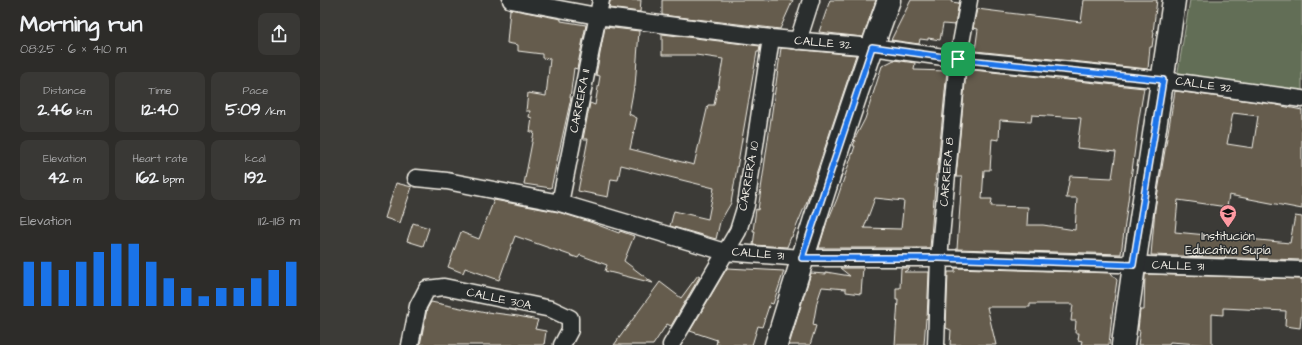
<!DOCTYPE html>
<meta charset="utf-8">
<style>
body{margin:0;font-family:"Architects Daughter",sans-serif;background:#393835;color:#f1f3f6;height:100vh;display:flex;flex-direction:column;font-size:15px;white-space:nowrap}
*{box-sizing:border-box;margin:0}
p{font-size:13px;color:#a7a7a8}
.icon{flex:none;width:22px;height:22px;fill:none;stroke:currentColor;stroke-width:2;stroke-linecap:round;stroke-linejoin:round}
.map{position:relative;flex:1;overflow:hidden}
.details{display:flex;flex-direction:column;background:#2d2c29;width:320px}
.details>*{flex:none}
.pin{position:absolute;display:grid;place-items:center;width:34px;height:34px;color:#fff;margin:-17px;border-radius:8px;box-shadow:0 2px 6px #0006}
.round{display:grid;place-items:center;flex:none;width:42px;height:42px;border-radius:8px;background:#393835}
.headline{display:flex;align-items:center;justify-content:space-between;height:68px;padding:0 20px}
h1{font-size:22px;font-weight:700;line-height:30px}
.stats{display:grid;grid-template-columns:repeat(3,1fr);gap:6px;height:68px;padding:4px 20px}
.stats div{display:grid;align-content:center;border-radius:8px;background:#393835;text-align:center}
.stats b{font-size:17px;font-weight:700}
.stats small{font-size:11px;font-weight:400}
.stats p{font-size:11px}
.chart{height:112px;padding:8px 20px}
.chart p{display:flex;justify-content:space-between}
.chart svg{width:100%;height:72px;margin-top:4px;stroke:#1a73e8;stroke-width:6}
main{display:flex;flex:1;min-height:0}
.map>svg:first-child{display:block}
.green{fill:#626e56;stroke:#abb09f}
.building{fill:#655c4d;stroke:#f4f1e8;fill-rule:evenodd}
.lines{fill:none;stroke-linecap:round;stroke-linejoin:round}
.minor-casing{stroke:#f4f1e8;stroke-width:19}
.secondary-casing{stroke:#f4f1e8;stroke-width:25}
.minor{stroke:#2a2d2e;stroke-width:16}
.secondary{stroke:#2a2d2e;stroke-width:22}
.route-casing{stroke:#fff;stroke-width:8}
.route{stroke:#1a73e8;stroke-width:5}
.labels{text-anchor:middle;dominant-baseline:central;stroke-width:3;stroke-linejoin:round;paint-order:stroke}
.street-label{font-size:12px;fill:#f4f1e8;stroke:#2a2d2e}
.poi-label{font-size:12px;fill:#f4f1e8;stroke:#2a2d2e}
</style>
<main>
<section class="details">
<div class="headline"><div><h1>Morning run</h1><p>08:25 · 6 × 410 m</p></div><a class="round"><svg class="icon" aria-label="share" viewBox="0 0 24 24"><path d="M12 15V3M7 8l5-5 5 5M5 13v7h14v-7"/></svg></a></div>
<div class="stats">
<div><p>Distance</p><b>2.46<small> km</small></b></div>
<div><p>Time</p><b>12:40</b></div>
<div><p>Pace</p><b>5:09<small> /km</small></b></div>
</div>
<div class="stats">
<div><p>Elevation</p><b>42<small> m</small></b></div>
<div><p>Heart rate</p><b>162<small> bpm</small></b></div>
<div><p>kcal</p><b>192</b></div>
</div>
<div class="chart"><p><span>Elevation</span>112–118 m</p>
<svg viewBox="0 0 160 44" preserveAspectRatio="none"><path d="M5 44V17M15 44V17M25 44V22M35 44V17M45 44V11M55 44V6M65 44V6M75 44V17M85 44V27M95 44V33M105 44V38M115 44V33M125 44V33M135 44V27M145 44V22M155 44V17"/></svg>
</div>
</section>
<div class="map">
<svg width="982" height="345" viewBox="0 0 982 345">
<rect width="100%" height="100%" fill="#3c3b37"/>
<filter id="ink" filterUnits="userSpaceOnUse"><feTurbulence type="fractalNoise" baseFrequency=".025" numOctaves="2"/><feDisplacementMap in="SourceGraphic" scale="8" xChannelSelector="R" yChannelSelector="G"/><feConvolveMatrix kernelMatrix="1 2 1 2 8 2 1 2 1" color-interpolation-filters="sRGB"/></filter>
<g filter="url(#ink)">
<path class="green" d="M870,0H982V92L857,77Z"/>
<path class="building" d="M290,0H321L320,12L289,8Z
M342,0H473L460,29L342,15Z
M510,0H556L543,37L499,32Z
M591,0H632L631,2L639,3L635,25L623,24L620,40L608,38V40L600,39L599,44L571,40Z
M764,0H837L833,32H834L832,47H830L828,69L655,51L658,29L653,28L657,9L761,22Z
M190,9L241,19V21L266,25L257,69L254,68L250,98H251L231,188L204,184L214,132H210L212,118L209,117L210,111H206L208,93L226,96L230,59L222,58V54L198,51V45L187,43Z
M285,27L319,31L315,87H314L309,114L317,118L310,149L374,165L388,105H394L397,89H398L403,59L376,55H342V34L440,46L439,52H437L411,203L400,222L396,239L350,226L354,211L388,219L394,188L301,165L298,180L291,179L288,197L258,191L268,139H263L270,103L275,105L280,76L276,75Z
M461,48L536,55L487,201L472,237H471L467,247L433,245L435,231H433L436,209L438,210L442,182Z
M574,60L595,63L594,70L627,71L617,174H616L610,248H499L508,218H509L517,199L535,146H533L535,141L534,140L545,119L562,66ZM555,198L584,201L581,229L544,228Z
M653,70L824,88L819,118L801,254L637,249L642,177H636L646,73L647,71L653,72ZM712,115L761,118L757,148L796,152L792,178L750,176L746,198H757L755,230L723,225H707L708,207L671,206L672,199H662L664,170H670L672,139L679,140L680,120L711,122Z
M855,91L952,104L982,110V209L909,195L907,207L858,200L855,232L970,243L975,216L982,217V260L831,255L835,209ZM913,113L938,116L933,148L907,144Z
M76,183L92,187L80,223L65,218Z
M174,200L238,212L270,222L299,233L300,231L314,236L304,261L333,283L285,271L287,265L260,255L258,258L195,236L179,280L145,268L143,273L128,267L141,232L159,239Z
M93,223L109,228L103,246L87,241Z
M407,268L464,271L453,304L450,303L442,327L438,326L432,345H396L397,340L370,331Z
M520,268H543L541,294L526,292V289L502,287L497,302L493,325L496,326L490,345H469L491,273L506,274V272L530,276Z
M581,268H590L584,272H609L607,319L606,318L604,345H575L578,300H576V288H580Z
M635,268L791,273L797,280L792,315L789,345H761L762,341L758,340L759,333H755L756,321H751L753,304H710V307H667L676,345H630L631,330L626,328L628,272H635Z
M825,274L982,279V309L980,328L965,326L966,311L903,308V315L892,314V345L850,342L849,345H818L820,331L818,330L820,310H824Z
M378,275L380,276L351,326L347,324L333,345H294L340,282L361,298Z
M111,302L166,313L167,312L198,316L218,320L215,329L226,331L224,345H100L107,309Z"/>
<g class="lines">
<g class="minor-casing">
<path id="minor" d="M191,0L277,16L451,38L552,47L638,59L843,80L982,99
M478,41L491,0
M96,178L127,181L240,203L405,252L482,258H619L982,270
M240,203L281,0
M90,345L98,306L107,289L124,287L231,309L250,318V330L242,345
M351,345L418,231L426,205L451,38
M616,345L619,258L638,59L649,0"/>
</g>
<g class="secondary-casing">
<path id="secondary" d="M456,345C491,229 528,114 569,0
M803,345C818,230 838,115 854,0"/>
</g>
<use href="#minor" class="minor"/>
<use href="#secondary" class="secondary"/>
</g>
</g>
<g class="lines" filter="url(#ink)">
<g class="route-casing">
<path id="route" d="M552,47L638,59L843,80L813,265L619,258H482Z"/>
</g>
<use href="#route" class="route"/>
</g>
<defs>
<g id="school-pin" transform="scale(0.9)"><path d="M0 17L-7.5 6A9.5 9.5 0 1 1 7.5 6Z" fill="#ff9aa2" stroke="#2a2d2e"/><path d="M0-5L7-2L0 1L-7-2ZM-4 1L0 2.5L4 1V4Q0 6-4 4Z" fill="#111"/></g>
</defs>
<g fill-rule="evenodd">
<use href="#school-pin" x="908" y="213"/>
</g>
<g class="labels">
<g class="street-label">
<text transform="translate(503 43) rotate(5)">CALLE 32</text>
<text transform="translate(884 85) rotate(8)">CALLE 32</text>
<text transform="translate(260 101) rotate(-79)">CARRERA 11</text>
<text transform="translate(627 172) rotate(-85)">CARRERA 8</text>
<text transform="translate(429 176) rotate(-80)">CARRERA 10</text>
<text transform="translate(438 254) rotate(5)">CALLE 31</text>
<text transform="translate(858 266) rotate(2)">CALLE 31</text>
<text transform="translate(179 299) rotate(12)">CALLE 30A</text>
</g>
<g class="poi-label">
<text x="908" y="236">Institución<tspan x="908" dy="14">Educativa Supía</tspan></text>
</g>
</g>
</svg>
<div class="pin" style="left:638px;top:59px;background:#1e9e55"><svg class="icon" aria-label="arrive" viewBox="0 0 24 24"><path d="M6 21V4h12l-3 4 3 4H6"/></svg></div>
</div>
</main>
